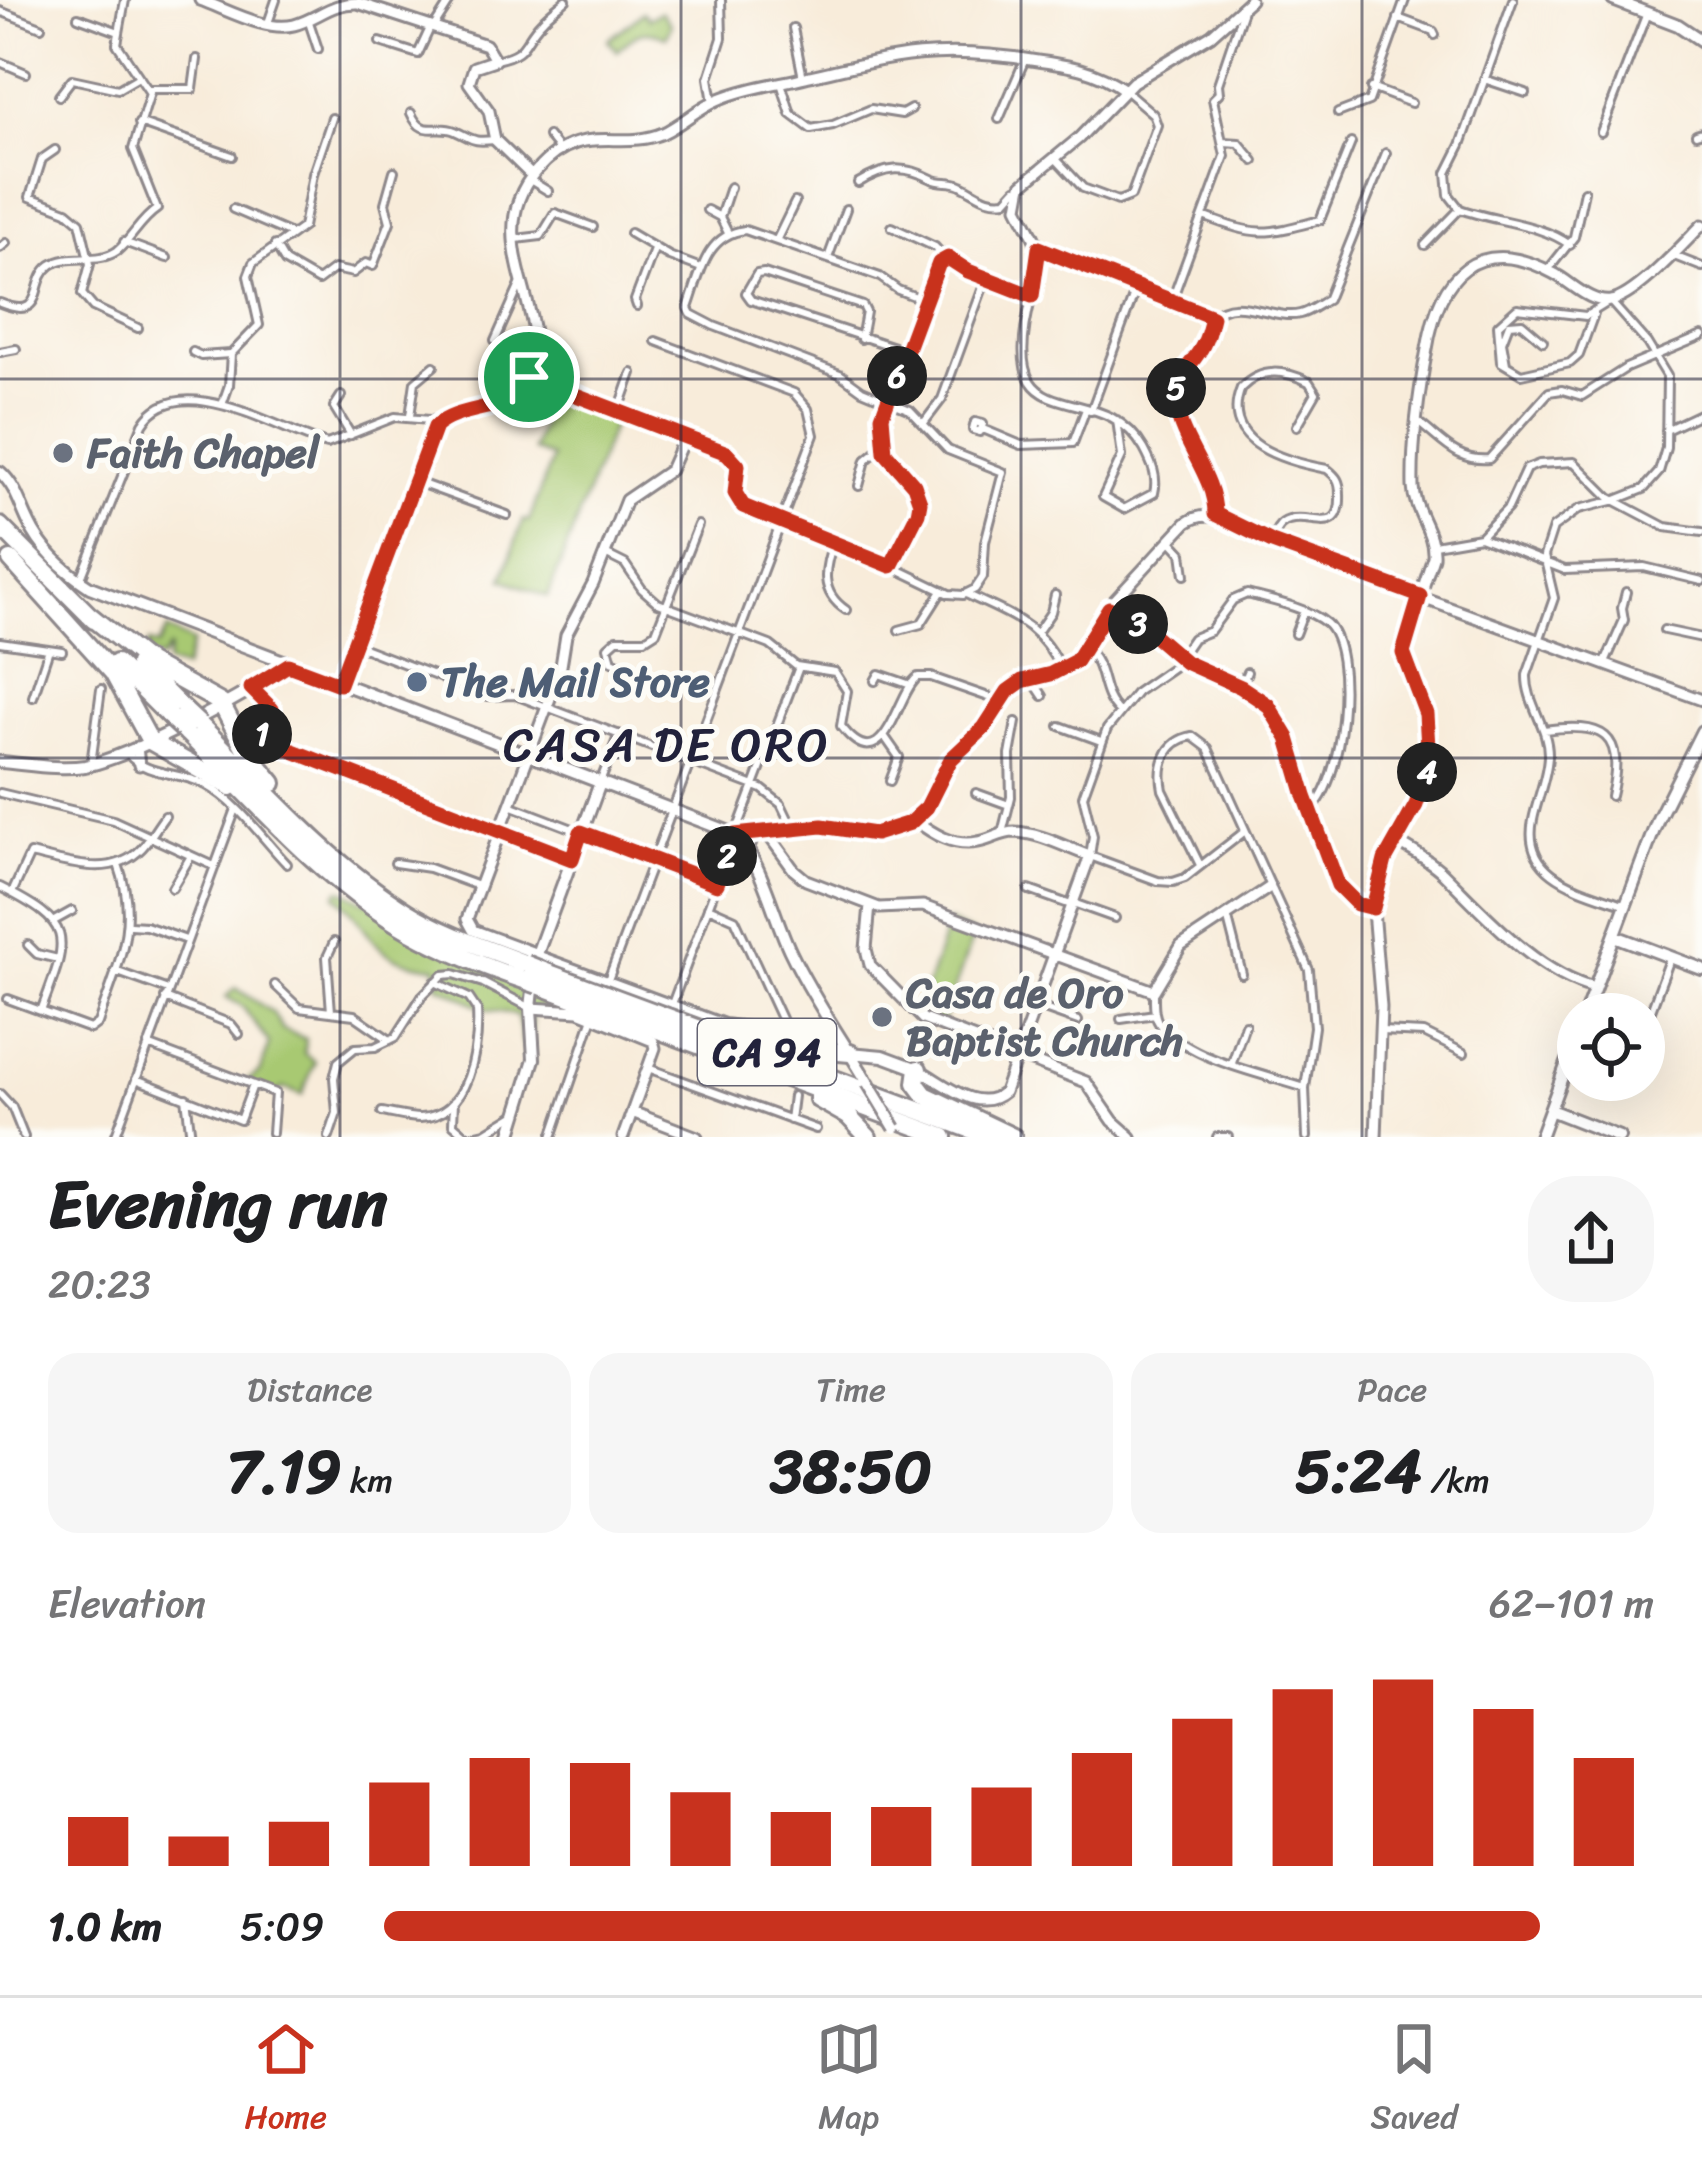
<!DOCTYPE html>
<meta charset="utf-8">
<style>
body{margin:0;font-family:Sriracha,sans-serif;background:#f6f6f6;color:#202124;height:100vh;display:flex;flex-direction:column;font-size:45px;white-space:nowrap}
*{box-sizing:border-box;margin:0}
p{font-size:39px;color:#757577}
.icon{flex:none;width:66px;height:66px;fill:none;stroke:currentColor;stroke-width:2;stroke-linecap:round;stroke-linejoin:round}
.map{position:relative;height:1137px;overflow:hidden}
.details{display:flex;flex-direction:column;background:#fff;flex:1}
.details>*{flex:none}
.fabs{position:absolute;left:1557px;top:993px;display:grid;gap:24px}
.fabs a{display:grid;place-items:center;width:108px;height:108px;border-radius:50%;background:#fff;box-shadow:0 12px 48px #0002;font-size:60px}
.pin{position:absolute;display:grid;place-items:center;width:102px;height:102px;color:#fff;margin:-51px;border:6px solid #fff;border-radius:50%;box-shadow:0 3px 12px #0007}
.km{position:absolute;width:60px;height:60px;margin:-30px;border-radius:50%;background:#222;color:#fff;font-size:33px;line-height:60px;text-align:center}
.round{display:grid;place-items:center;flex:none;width:126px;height:126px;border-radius:48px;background:#f6f6f6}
.overview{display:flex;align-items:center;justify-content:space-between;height:204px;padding:0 48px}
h1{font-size:66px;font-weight:700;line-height:90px}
.figures{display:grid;grid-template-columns:repeat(3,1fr);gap:18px;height:204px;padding:12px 48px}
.figures div{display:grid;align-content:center;border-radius:30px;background:#f6f6f6;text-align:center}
.figures b{font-size:60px;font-weight:700}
.figures small{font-size:33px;font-weight:400}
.figures p{font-size:33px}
.chart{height:336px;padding:24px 48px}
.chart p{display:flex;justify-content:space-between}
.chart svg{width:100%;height:216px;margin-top:12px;stroke:#c8321e;stroke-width:6}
ul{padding:0 48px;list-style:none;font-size:39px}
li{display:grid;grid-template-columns:192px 144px 1fr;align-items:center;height:90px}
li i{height:30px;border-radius:15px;background:#c8321e}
.tab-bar{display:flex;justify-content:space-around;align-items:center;height:168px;border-top:3px solid #e0e0e0;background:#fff;font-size:33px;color:#757577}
.tab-bar a{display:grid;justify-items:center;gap:6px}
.tab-bar .selected{color:#c8321e}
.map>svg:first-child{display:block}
.green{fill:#a8c972;stroke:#657656;stroke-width:3}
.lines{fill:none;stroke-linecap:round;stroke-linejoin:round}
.minor-casing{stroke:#8d878a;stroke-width:12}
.tertiary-casing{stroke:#8d878a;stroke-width:15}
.secondary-casing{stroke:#8d878a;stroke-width:16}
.motorway-casing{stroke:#8d878a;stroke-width:22}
.minor{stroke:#fff;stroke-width:6}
.tertiary{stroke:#fff;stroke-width:9}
.secondary{stroke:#fff;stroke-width:10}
.motorway{stroke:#fff;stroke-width:16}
.secondary-bridge-casing{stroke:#8d878a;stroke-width:16;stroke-linecap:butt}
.motorway-bridge-casing{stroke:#8d878a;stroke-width:22;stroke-linecap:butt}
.secondary-bridge{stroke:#fff;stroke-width:10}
.motorway-bridge{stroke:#fff;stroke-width:16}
.route-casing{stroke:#fff;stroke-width:24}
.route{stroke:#c8321e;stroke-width:15}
.grid{fill:none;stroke:#22223b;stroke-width:3;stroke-opacity:0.55}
.worship-dot{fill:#6b7280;stroke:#fdfcf7;stroke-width:4.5}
.service-dot{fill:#5c6f8a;stroke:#fdfcf7;stroke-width:4.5}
.labels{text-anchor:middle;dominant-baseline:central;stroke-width:10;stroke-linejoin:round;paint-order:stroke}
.shield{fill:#fdfcf7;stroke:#646373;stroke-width:3}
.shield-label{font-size:39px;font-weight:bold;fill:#22223b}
.worship-label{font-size:42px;font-weight:bold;fill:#5b616d;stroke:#fdfcf7;text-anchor:start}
.service-label{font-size:42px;font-weight:bold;fill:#4e5e75;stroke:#fdfcf7;text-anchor:start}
.quarter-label{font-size:48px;letter-spacing:3px;fill:#22223b;stroke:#fdfcf7}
</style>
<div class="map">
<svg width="1702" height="1137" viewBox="0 0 1702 1137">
<rect width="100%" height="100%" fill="#fdfcf7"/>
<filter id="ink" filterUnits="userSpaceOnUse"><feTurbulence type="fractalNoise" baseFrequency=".00833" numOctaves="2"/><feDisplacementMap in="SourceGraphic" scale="24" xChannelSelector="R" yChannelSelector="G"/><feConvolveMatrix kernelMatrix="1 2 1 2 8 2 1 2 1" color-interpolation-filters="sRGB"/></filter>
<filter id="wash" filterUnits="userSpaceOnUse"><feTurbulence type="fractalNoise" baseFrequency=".004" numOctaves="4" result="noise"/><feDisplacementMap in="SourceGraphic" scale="48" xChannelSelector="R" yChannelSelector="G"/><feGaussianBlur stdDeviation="2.7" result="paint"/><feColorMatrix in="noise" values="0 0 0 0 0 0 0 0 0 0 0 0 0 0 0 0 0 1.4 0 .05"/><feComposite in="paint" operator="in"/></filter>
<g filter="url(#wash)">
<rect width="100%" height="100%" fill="#f8ecda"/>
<path class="green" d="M661,11L671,25L666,37C641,27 635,33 617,51L608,40L643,12L649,19Z
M552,390L617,414L548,597L503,579L523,520L529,521L552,458L533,450Z
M167,630L192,642L184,669L166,664L170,647L160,660L146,651L149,643L158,646Z
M340,889L561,998L557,1007L531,1009L533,1066L525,1052L517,1015L486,1009L438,985L436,967C366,960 379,934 336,895Z
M948,922L974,934L942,1023L919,1009Z
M236,988L273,1013L282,1029L306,1039L304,1053L315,1062L302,1095L284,1088L275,1093L245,1082L261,1071L269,1043L242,1006L226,997Z"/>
</g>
<g filter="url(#ink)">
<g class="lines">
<g class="minor-casing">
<path id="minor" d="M0,11L41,27
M78,17L119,32
M1398,18L1433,31L1435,35
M308,19L318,49
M268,23L276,0
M433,28L451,0
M793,28L803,78
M380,42L418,54L430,28
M495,60C530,53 521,42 542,21C549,13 558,7 566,0
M0,62L26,73
M1484,79L1526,93
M781,83L791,114L811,129L833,125L871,109L902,114L911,109
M1371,88L1411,103
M149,89H193L197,59
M59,96L72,79L118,89L137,78
M713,102L709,78L722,38L721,0
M411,113C422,139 436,123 455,131C475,140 471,142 495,140
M1338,113L1369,101L1405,0
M999,119L1025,59
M139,123L232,156
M1601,132L1647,13
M1696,134L1702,132
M548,136L560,151
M1224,142L1239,143L1254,161
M55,150L42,159L30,197L67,211L80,222L90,264L82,294L93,307L138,328
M1055,158L1083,188L1118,201L1131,196L1157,125L1153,114L1125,90
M530,180L548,191
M858,183C886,166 904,165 932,179C941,184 951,180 961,185C978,193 986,203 1006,200L1016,189L1019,192
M233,209L291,234
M1460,209L1449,195L1447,173L1461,145L1513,0
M1460,209C1496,222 1540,223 1570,245
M707,210L720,217L728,233
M1203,216C1258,237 1264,235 1320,220L1351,143
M720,217L730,187
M892,227L935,247L945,258
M630,233L669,256L701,268
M516,239L541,236L555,213L593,227
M777,239L795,202
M124,242L167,258
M275,245L285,262L318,281L334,269L353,273L366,263L373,266L390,222L385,203L394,171
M1425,245L1460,209
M0,248L6,243
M1039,248L1212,317C1210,326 1208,337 1203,345C1195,362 1176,375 1175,395C1175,438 1214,472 1215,515
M1674,256L1702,267
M828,258L846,209
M1548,270L1574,237L1584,191
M1032,296C992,447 1099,370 1144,449C1152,464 1158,477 1154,493L1124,509L1103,497L1122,456L1117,420
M1172,300L1225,156L1213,99L1219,93L1218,84L1243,10
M0,303C48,322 28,282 51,265C69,253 98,264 117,251C132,239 140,220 157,209L133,149L150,93L117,44L125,0
M637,306L635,300L655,247
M1594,314L1579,355L1570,363L1521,374L1501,362L1498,325L1517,308L1586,316L1610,301L1647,343L1667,376L1666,448L1659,472L1644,489L1616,500L1579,509L1553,528L1544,556L1554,598L1527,675C1526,703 1549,727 1548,756C1547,778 1537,799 1533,820C1521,878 1585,890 1626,905
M1212,317C1234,292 1273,321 1300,314C1309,312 1319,304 1327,300L1386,153
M861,339L866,312L863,306L764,273L757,274L746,293L751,300L906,351
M495,341L520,285
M0,352L16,349
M193,352L201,356L230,354
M1506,364L1502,342L1509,324L1522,323L1543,341
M341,396L334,407L351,435
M222,405L229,385L231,354L259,325L248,276L253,263L303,227L313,174L332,118
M619,410L632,373
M1091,411L1137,286
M410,416L415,382L434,366
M975,422L983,424L980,432L973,430Z
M1419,423C1442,440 1457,462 1489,459L1549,392L1562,390L1582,396L1626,368L1702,336
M923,424L942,399L986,279
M983,429L1021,445L1073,443L1086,409
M1666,430L1702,413
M414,481L507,515
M859,486L866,460L883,446
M1480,537L1565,570L1644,567L1702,581
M834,540C824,568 819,592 846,610
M1170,540L1182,553L1185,575
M1272,543C1275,532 1278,523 1289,520C1312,513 1342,538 1340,494C1340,481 1337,477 1327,469C1289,462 1218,445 1241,388C1262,367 1284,370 1309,382L1316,393L1297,426
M1434,545L1480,537L1508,508L1526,469L1539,464L1574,462L1610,498L1665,527L1702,532
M605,554L625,564L642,589L658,603L770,645L796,666L835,672L847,691L841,726C886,785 896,692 918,677H931L1000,701
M891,566L949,594L963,595L975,589L983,577L985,542L1003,472L948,450L910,410L862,390L840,374L714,326L691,314L688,308C700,275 705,235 745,230L880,277L898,290L924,300
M80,581L143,424C178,366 280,431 327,444L395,417L441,421
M966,594C1011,616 1039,622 1061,670
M1109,608L1151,633L1190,665L1241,687L1268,705L1286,732L1312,808
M899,630L921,624L942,591
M1664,630L1702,638
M1038,631L1051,612L1055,595
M1295,634L1303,613
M0,642L62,651
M353,644L488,696L515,695L762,789L781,804L792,827
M1086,649C1107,667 1098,693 1119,712
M1605,663L1624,620L1622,608L1626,592
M639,672L612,661L608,647L617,639H645L656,632L698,525
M1031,678L1043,696
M875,681L879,674L908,684
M1241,687L1247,672
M253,691L272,709L262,735L265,742L571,858
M33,697L48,652
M1060,726L1101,741
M1544,730C1603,722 1626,733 1611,796
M885,737L899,757L890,781
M128,754C147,777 181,771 206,785C238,802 262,838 287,864
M91,764L101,689
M601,780L619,734
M0,793L113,820L214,866
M976,793L1009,805
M510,805L717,884
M1244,832L1185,878L1173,882L1158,881L1090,856L1093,836L1083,796L1107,729L1137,692L1173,667L1193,638L1210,631L1233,600L1247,594C1270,600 1308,608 1326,623C1358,651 1342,784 1312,808C1324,844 1330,901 1373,908
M1002,833L1011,797L1010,755L1016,722
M730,849L799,667
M395,863L429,868L478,886
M1200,865L1163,790C1158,766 1165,741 1192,736L1208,748L1309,970L1314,1027L1305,1088L1307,1137
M0,887C75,925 70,935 41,1011
M172,888L191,856
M1029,890L1071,905
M12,893L30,854C67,862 112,880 142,848C151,838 157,826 165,816
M1073,903L1115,918
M1227,915L1242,974
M54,921L72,911
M130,925L146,926L186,940
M28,945L37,954L58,959
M537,954L724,1023L780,1030L783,1023L735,919L708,907
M115,971L168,990
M608,980L814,435L808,409L794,393L656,341
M275,985L299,1008L354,1015L390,1040
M1154,991C1154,1004 1153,1018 1162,1027C1197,1062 1260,1073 1305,1088
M165,998L231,1024L239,1034
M8,999L90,1029L98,1023C117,965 140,925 118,864
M672,1004L725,862
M1036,1006L1078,1021
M331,1012L327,957L334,942
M1121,1019L1155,1014
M1644,1029L1670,959
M1381,1031L1424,1033L1464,1053
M148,1045L275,1093L272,1133
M1232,1063L1245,1025
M648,1068L816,1129
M136,1079L240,1120L253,1085
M0,1094L12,1107L24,1137
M186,1098L191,1137
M454,1101L453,1124L468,1137L485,1133L516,1114
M382,1112C394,1114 408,1118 420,1118C470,1116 479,1047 477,1010L469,998L435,982
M790,1120L793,1096
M115,1137L236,809
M329,1137L337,1113L334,1078L338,1062L355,1048L375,1047L396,1037L422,996L443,975L454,974L483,983L531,1008
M552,1137L593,1017
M1217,1137H1228"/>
</g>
<g class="tertiary-casing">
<path id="tertiary" d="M200,0C226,9 266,32 294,25C317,19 332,2 358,3L486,45L495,60L474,67L469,83L489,111L495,140L532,176
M529,377L727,453L738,465L735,493L743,506L891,566L918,513L919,502L914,485L885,452L882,416L939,263L948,258L968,271L1032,296C1046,248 1038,247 1018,207L1022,185L1079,138L1133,82L1211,35L1250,0
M339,684L433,430C456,404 502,417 523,389C568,331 473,243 536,171C581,119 618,152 663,133C682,124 698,108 717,100C745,88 777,84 806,77C895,56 939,45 1031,60C1066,65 1096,69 1125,90
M137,747L139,765
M915,820C933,834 954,847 978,842C991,840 1001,832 1015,832C1040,833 1067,848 1090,856L1004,1092C978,1115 944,1083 919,1070
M765,830L794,870L806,880L879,908L923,906L1154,991L1181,946L1270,887
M735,834L827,825L879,834L915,820L933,799L951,759L984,728L1008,691L1022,681L1061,670L1076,661L1113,602L1186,523C1213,503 1245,532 1272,543L1702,700
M1394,840C1411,850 1428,859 1442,872C1483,912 1537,974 1594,988
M870,905L866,949L870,965L923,1019L1086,1082L1113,1121L1131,1137
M537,954L473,930L467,919L560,672L566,635L593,584L626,500L670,470L685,436
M531,1008L579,1011L653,1041L655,1048L623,1137
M632,1112L697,1137
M1376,1137L1381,1007L1373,910L1385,860L1416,804L1429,764L1427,721L1403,649L1433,557C1435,532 1414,512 1413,487C1412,443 1419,392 1427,349C1439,275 1477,233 1553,273C1571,282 1589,303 1610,301C1635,298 1684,243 1702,225"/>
</g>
<g class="secondary-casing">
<path id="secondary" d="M1613,0L1678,25L1702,41
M0,472C16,486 20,505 29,523C42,551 65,571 90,587L735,834C762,861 774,919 791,953C813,999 842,1039 868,1083
M0,762C27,764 58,770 85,766C131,757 250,694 288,665
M748,849L755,831
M726,859L736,849L748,853
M1615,936L1702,969
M1585,1014L1658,819L1702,731
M850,1053L883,1056L918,1069
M1550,1110L1619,1137
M510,1137L534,1059L531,1008L537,954L600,783
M1540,1137L1578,1033"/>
</g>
<g class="motorway-casing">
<path id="motorway" d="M0,526L94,620
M11,560L113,673L150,741L231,787
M88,614L149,663L221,703L245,749L273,783
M116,663L170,717
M138,664L184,710
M200,725C265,790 328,863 407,912C444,935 486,948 526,964
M186,732C254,799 316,873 398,924C437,948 480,965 524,980
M541,970L991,1137
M538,985L944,1137
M773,1046L850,1053
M918,1069L916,1083L925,1095L1013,1137
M818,1099L848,1116L868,1137"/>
</g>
<use href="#minor" class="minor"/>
<use href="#tertiary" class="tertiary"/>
<use href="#secondary" class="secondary"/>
<use href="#motorway" class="motorway"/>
<g class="secondary-bridge-casing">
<path id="secondary-bridge" d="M868,1083L895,1128"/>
</g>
<g class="motorway-bridge-casing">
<path id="motorway-bridge" d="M184,710L200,725
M170,717L186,732
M526,964L541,970
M524,980L538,985"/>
</g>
<use href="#secondary-bridge" class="secondary-bridge"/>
<use href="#motorway-bridge" class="motorway-bridge"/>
</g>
</g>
<g class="lines" filter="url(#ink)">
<g class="route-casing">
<path id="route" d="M1039,248L1212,317C1210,326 1208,336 1203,345C1195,362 1176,375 1175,395C1175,438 1215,472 1215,514L1272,542L1420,596L1403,653L1426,714L1429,764L1416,805L1385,860L1373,908L1357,904L1338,885L1305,796L1288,738L1268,705L1241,687L1185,662L1151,633L1109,608L1076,661L1051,674L1022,681L1008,691L984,728L951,759L927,807L910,823L875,834L822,826L735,835L717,884L581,832L572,859L262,739L272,709L251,688L288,665L339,684L435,427C463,402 512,416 529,377L727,453L738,465L735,493L743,506L891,566L918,513L920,502L914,485L885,452L882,416L939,263L948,258L968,271L1032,296Z"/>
</g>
<use href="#route" class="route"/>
</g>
<path class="grid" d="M340,0V1137M681,0V1137M1021,0V1137M1362,0V1137M0,379H1702M0,758H1702"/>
<g class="worship-dot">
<circle cx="63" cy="453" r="12"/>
<circle cx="882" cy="1017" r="12"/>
</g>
<circle class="service-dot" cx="417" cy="682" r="12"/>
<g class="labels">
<rect class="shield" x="698" y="1019" width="138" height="66" rx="9"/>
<g class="shield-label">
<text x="767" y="1052">CA 94</text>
</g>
<g class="worship-label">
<text x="87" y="453">Faith Chapel</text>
<text x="906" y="993">Casa de Oro<tspan x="906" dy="48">Baptist Church</tspan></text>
</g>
<g class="service-label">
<text x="441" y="682">The Mail Store</text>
</g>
<g class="quarter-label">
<text x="667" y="744">CASA DE ORO</text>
</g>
</g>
</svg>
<div class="fabs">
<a><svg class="icon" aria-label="locate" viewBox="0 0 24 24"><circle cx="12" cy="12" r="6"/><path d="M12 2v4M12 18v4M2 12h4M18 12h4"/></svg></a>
</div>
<div class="pin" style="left:529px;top:377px;background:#1e9e55"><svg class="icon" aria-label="arrive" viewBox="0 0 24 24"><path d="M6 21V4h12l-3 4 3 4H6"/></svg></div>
<b class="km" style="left:262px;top:734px">1</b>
<b class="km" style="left:727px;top:856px">2</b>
<b class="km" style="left:1138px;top:624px">3</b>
<b class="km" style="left:1427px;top:772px">4</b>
<b class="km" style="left:1176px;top:388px">5</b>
<b class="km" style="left:897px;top:376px">6</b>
</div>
<section class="details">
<div class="overview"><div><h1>Evening run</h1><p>20:23</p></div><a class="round"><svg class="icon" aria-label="share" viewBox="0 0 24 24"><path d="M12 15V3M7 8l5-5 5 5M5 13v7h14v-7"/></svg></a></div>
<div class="figures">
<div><p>Distance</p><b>7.19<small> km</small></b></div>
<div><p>Time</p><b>38:50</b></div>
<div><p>Pace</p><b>5:24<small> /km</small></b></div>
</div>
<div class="chart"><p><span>Elevation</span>62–101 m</p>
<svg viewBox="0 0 160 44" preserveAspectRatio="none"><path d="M5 44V34M15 44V38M25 44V35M35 44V27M45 44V22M55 44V23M65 44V29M75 44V33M85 44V32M95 44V28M105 44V21M115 44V14M125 44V8M135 44V6M145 44V12M155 44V22"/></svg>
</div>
<ul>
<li><b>1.0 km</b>5:09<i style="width:91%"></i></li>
</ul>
</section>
<nav class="tab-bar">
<a class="selected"><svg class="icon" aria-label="home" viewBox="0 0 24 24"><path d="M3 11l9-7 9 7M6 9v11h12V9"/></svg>Home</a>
<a><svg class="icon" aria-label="map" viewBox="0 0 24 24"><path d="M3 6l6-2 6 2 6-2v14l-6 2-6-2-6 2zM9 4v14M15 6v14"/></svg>Map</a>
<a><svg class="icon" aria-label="saved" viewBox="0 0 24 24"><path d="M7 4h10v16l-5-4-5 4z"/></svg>Saved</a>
</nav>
